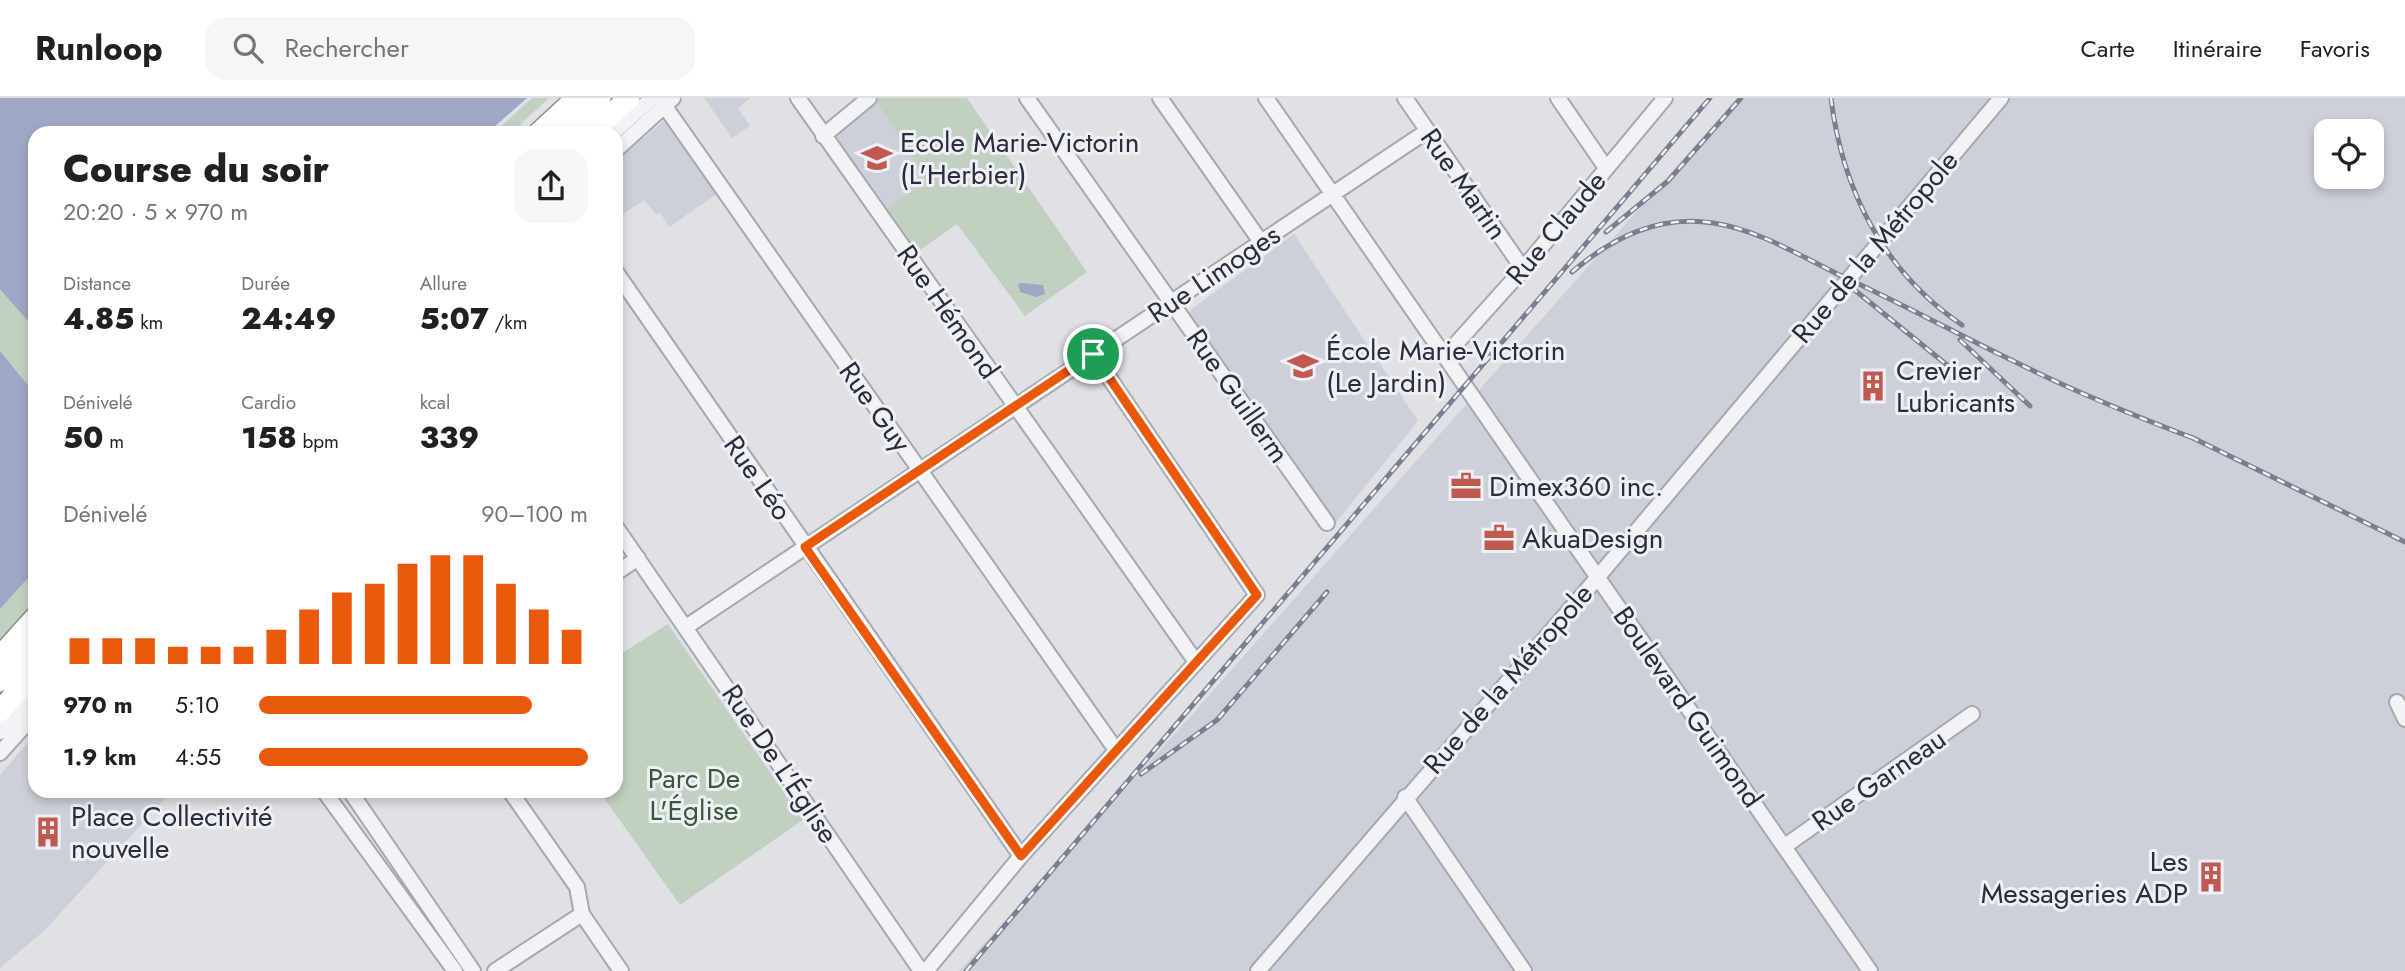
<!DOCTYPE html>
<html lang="fr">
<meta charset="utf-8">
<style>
body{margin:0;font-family:Jost,sans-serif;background:#f6f6f6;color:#202124;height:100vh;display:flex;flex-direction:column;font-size:26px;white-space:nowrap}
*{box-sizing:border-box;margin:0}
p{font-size:23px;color:#757577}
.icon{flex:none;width:38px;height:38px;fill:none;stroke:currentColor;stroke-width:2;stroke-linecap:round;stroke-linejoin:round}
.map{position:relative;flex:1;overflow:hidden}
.panel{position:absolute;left:28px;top:28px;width:595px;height:672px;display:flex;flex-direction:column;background:#fff;border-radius:21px;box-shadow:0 4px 10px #0003}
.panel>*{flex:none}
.controls{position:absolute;left:2314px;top:21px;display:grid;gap:14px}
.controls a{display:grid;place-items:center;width:70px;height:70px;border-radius:14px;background:#fff;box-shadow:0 4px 10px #0003;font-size:35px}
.pin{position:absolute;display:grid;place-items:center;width:60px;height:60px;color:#fff;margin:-30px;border:4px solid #fff;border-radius:50%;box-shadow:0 2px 7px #0007}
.round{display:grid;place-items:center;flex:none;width:74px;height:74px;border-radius:21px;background:#f6f6f6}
.summary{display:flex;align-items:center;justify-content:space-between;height:119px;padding:0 35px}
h1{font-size:38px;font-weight:800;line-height:52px}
.metrics{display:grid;grid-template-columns:repeat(3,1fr);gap:10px;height:119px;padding:7px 35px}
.metrics div{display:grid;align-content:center}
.metrics b{font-size:30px;font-weight:800}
.metrics small{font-size:19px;font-weight:400}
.metrics p{font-size:19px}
.chart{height:196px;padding:14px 35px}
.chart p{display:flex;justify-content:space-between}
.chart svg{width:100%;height:126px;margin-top:7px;stroke:#ea580c;stroke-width:6}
ul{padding:0 35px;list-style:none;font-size:23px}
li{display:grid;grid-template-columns:112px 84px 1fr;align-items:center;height:52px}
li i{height:18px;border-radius:9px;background:#ea580c}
header{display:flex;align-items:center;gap:42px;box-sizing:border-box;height:98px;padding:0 35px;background:#fff;border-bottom:2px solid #e0e0e0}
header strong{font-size:33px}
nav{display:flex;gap:38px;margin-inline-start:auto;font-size:24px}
.search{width:490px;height:63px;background:#f6f6f6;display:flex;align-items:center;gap:18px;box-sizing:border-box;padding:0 24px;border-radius:21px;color:#757577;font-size:26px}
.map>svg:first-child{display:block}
.built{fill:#ced0d9;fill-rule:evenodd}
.green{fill:#c2d0c2}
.water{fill:#9ea8c4}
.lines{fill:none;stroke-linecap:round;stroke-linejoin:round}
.minor-casing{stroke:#a6a7b1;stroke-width:18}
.highway-casing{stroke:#898c9c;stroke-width:24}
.minor{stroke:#f2f3f6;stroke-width:14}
.highway{stroke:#fff;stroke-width:21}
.rail-casing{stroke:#7b7e8f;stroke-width:5}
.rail{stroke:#eff0f5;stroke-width:2.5;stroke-dasharray:8;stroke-linecap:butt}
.route-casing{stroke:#fff;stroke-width:14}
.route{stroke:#ea580c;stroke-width:9}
.labels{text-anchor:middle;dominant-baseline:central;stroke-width:6;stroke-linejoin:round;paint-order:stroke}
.poi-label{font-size:28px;fill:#2a2d3d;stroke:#eff0f5;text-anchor:start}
.street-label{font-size:28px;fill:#2a2d3d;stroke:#eff0f5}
.park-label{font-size:28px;fill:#39573a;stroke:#eff0f5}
</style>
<header>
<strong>Runloop</strong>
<div class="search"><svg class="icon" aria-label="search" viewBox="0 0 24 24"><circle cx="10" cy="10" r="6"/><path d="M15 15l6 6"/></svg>Rechercher</div>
<nav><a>Carte</a><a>Itinéraire</a><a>Favoris</a></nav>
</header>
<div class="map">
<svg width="2405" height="873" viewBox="0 0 2405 873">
<rect width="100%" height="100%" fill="#e0e1e7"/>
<path class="built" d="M704,0H751L738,10L750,28L732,40Z
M874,0L926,83L880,115L826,38Z
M1737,0H2405V873H959L1181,629ZM2326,33H2371V79H2326Z
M664,23L717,96L669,129L661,116L655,115L644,102L616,121V63Z
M1294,136L1418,323L1333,428L1188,214Z
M35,636V693H172L45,832L0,870V677Z"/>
<path class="green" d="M532,0H549L511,35H494Z
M874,0H967L1087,174L1025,218L957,126L910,159L880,115L926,83Z
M35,163V503L0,541V189Z
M668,526L803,722L680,807L599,693H616V559Z"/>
<path class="water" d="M0,0H527L487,35H35V231L0,191Z
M1022,185L1043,187L1045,196L1036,199L1020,194L1018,186Z
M0,253L35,296V472L0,511Z"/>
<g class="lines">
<g class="minor-casing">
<path id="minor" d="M659,0L1116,652
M798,0L1196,564
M1027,0L1327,425
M1160,0L1261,144
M1266,0L1870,873
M1405,0L1523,171
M1558,0L1606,70
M613,35L652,0
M823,38L869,0
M616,52L673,0
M616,174L1021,758
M1446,257L1523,171L1665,0
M616,429L921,873
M616,475L638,460
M686,529L1427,33
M2397,604L2405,621
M0,634L35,595
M0,655L35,616
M324,693L455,873
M350,693L473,873
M510,693L577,789L582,816L621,873
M1405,699L1524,873
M1785,748L1972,616
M495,873L582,816
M926,873L1021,758L1257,497L1093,256
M1258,873L1586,493L2001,0"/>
</g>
<g class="highway-casing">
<path id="highway" d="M539,35L577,0
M562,35L600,0
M591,35L629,0
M0,559L35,520
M0,583L35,545
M0,613L35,574"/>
</g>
<use href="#minor" class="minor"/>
<use href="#highway" class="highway"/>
<g class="rail-casing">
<path id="rail" d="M1831,0C1842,92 1884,174 1962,227
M1606,134L1668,83L1741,0
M1572,174C1613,139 1658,117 1713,125C1761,132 1807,162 1850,182C1913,211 1974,245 2036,274C2089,300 2143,321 2198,342
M1851,189L1947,267
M1960,242L2030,308
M2191,339L2405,444
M1141,676L1217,622L1327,494
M966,873L1710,0"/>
</g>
<use href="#rail" class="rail"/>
</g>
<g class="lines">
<g class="route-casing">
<path id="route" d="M1093,256L1257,497L1021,758L805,449Z"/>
</g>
<use href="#route" class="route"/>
</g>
<defs>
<g id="school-bare" transform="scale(2.415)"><path d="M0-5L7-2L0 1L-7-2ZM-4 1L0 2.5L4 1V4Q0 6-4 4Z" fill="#c05a51" stroke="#eff0f5" stroke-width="2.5" paint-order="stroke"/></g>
<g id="building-bare" transform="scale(2.415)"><path d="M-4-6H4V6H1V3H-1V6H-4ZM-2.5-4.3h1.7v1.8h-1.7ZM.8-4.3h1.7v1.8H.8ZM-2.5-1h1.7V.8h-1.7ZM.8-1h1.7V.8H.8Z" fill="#c05a51" stroke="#eff0f5" stroke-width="2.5" paint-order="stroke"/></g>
<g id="office-bare" transform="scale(2.415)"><path d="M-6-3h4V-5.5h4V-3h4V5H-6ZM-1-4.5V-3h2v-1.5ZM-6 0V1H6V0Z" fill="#c05a51" stroke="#eff0f5" stroke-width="2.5" paint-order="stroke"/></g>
</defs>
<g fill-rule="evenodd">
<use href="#school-bare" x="877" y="60"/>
<use href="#school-bare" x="1303" y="268"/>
<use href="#building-bare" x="1873" y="288"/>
<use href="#office-bare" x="1466" y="388"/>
<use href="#office-bare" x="1499" y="440"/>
<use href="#building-bare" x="48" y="734"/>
<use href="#building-bare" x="2211" y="779"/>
</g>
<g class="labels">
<g class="poi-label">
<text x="900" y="44">Ecole Marie-Victorin<tspan x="900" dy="32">(L'Herbier)</tspan></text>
<text x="1326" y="252">École Marie-Victorin<tspan x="1326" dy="32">(Le Jardin)</tspan></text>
<text x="1896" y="272">Crevier<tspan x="1896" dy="32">Lubricants</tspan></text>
<text x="1489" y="388">Dimex360 inc.</text>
<text x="1522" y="440">AkuaDesign</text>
<text x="71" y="718">Place Collectivité<tspan x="71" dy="32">nouvelle</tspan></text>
<text x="2188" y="763" text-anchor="end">Les<tspan x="2188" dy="32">Messageries ADP</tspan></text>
</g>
<g class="street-label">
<text transform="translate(1464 86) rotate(55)">Rue Martin</text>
<text transform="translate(1556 130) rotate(-50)">Rue Claude</text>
<text transform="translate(1875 149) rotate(-50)">Rue de la Métropole</text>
<text transform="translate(1214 176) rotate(-34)">Rue Limoges</text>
<text transform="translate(948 214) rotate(55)">Rue Hémond</text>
<text transform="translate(1238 298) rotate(55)">Rue Guillerm</text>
<text transform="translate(875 309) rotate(55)">Rue Guy</text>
<text transform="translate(758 380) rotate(55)">Rue Léo</text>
<text transform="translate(1508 581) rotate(-49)">Rue de la Métropole</text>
<text transform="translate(1688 609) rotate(55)">Boulevard Guimond</text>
<text transform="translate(780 666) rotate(56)">Rue De L'Église</text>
<text transform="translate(1879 682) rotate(-35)">Rue Garneau</text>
</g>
<g class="park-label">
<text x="694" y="680">Parc De<tspan x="694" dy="32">L'Église</tspan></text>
</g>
</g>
</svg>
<div class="controls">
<a><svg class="icon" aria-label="locate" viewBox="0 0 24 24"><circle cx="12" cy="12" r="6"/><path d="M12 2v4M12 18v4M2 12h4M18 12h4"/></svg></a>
</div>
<div class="pin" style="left:1093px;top:256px;background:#1e9e55"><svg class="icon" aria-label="arrive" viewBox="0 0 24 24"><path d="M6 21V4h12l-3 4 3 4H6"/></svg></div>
<section class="panel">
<div class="summary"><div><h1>Course du soir</h1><p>20:20 · 5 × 970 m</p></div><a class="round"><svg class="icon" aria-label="share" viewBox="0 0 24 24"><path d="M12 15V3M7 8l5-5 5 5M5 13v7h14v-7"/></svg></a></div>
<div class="metrics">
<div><p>Distance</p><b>4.85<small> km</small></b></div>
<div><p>Durée</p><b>24:49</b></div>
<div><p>Allure</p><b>5:07<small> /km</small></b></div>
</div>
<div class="metrics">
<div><p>Dénivelé</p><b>50<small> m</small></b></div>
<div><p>Cardio</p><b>158<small> bpm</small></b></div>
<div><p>kcal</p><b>339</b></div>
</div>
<div class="chart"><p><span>Dénivelé</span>90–100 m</p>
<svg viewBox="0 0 160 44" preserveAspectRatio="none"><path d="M5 44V35M15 44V35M25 44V35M35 44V38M45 44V38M55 44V38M65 44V32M75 44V25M85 44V19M95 44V16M105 44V9M115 44V6M125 44V6M135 44V16M145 44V25M155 44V32"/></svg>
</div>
<ul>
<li><b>970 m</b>5:10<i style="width:83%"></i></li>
<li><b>1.9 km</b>4:55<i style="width:100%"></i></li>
</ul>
</section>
</div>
